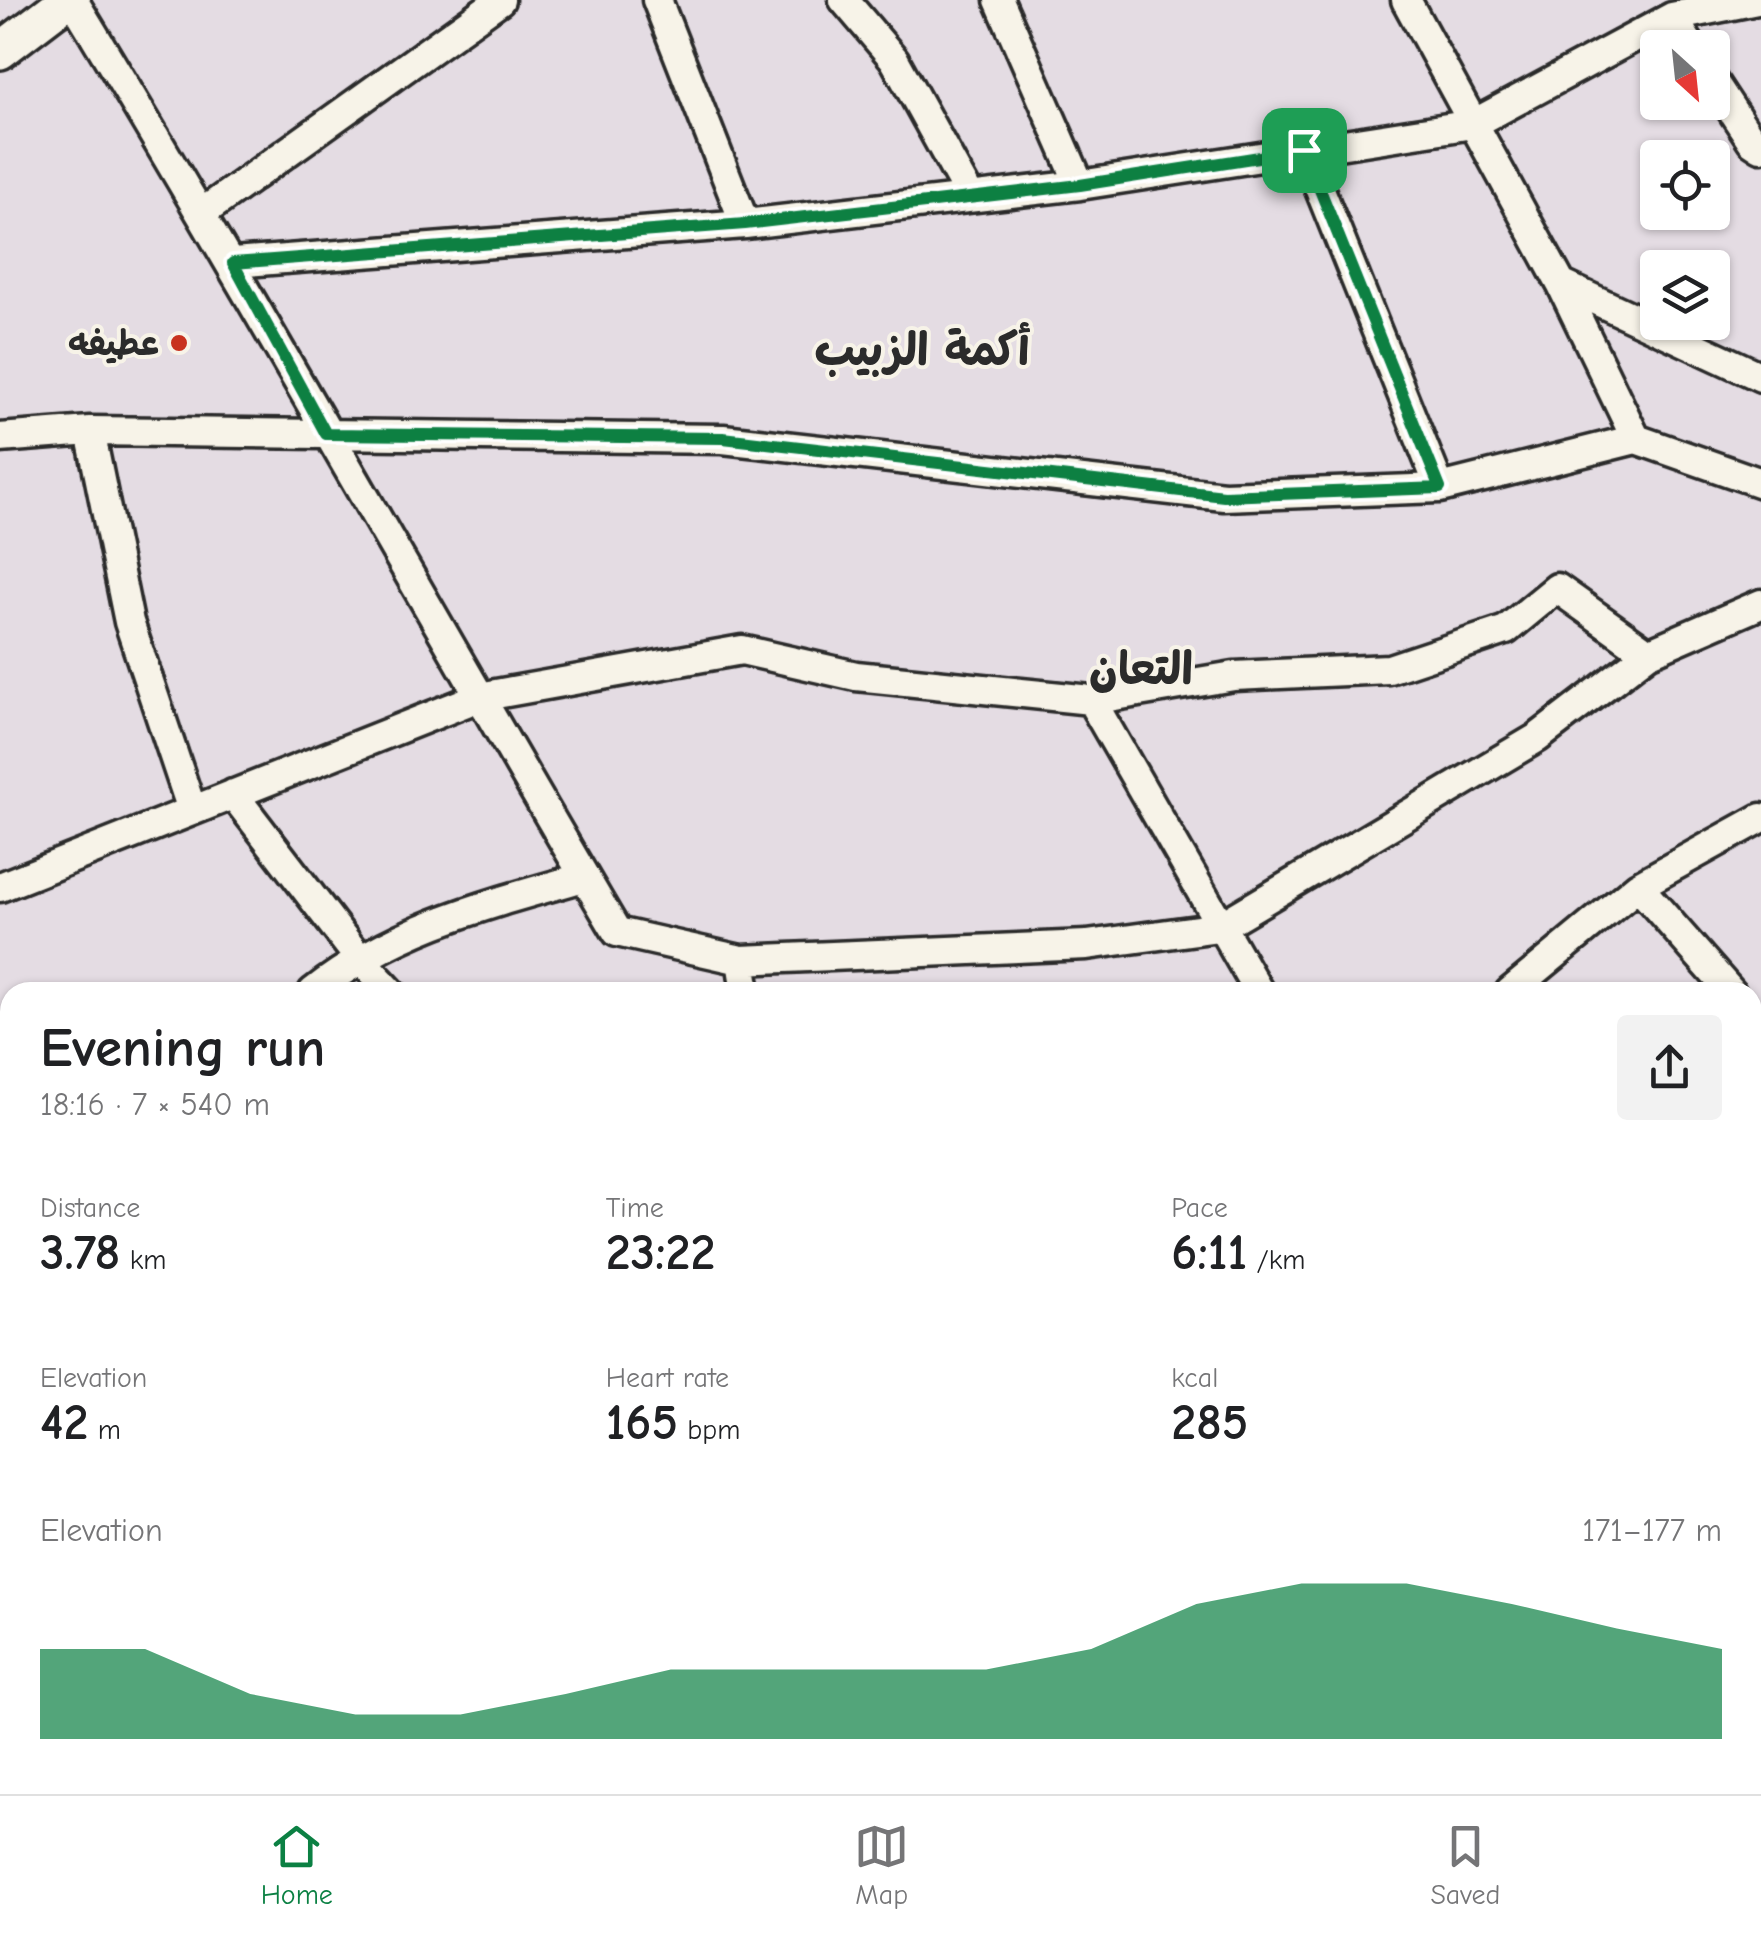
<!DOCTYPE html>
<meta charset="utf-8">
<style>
body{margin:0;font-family:"Comic Neue","Playpen Sans Arabic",sans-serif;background:#f2f2f2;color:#202124;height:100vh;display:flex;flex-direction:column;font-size:38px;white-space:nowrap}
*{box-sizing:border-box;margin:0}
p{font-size:32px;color:#757577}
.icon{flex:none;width:55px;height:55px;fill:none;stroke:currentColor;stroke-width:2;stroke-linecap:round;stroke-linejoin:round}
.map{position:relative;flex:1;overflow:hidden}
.side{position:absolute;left:0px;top:982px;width:1762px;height:812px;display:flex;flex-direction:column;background:#fff;border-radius:30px 30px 0 0;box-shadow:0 2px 8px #0004}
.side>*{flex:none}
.needle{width:65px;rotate:153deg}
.buttons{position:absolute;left:1640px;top:30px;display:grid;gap:20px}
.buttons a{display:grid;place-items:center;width:90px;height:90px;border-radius:10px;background:#fff;box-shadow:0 2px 8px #0004;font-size:50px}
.pin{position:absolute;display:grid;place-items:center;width:85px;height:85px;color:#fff;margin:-42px;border-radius:20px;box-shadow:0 5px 15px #0006}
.round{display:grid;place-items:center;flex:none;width:105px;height:105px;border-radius:10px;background:#f2f2f2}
.overview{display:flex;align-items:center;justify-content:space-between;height:170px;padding:0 40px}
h1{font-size:55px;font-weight:600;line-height:75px}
.stats{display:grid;grid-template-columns:repeat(3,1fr);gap:15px;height:170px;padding:10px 40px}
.stats div{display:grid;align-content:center}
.stats b{font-size:50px;font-weight:600}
.stats small{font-size:28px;font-weight:400}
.stats p{font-size:28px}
.chart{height:280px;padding:20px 40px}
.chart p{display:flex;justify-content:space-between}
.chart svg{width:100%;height:180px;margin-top:10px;fill:#0b8043;opacity:.7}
.dock{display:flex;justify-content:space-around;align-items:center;height:140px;border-top:2px solid #e0e0e0;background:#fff;font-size:28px;color:#757577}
.dock a{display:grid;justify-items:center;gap:5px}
.dock .on{color:#0b8043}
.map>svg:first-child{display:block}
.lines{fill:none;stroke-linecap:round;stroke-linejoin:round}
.minor-casing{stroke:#2b2b2b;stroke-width:35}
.tertiary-casing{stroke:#2b2b2b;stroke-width:42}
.primary-casing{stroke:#2b2b2b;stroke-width:52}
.minor{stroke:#f7f3e8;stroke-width:28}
.tertiary{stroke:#f7f3e8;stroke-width:35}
.primary{stroke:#f7f3e8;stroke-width:45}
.route-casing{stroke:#fff;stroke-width:20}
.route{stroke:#0b8043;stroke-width:12}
.poi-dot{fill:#c8321e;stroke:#f7f3e8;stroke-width:4}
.labels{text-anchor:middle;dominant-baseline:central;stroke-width:8;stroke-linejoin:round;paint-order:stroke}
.poi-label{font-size:35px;font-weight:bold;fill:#2b2b2b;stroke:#f7f3e8;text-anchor:end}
.district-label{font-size:45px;font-weight:bold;fill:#2b2b2b;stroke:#f7f3e8}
</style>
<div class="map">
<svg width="1761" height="1794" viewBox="0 0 1761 1794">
<rect width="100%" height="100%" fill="#e4dce3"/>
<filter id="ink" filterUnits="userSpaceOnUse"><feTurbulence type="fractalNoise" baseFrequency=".01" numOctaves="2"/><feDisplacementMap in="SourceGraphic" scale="20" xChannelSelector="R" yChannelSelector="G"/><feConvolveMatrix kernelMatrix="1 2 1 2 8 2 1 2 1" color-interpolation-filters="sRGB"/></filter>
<g filter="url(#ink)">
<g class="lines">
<g class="minor-casing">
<path id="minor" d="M73,0C260,308 434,622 617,932L741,960L1087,945L1219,927L1537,738L1648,653L1761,604
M657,0L745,224
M844,0L894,59L970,197
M999,0L1080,185
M1406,0L1561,284L1636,439
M1672,17L1692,48
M1712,80L1752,141L1761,147
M1304,150L1440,488
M202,213L500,0
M233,263L745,224L1080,185L1473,124L1672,17L1757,0
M1561,284L1761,377
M90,431L129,622L192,810
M0,438L90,431L723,439L1224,496L1440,488L1636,439L1761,483
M1091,700L1259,992
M233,794L358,957L391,992
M1638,886L1731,992
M0,887L479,697L742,650L856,676L1091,700L1234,676L1389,669L1506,630L1557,588L1648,653
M741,960L746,992
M313,992C395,928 485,905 584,877
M1510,992L1638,886L1761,818
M1752,1017L1761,1027
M1752,1438L1761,1433
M0,1516L10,1511
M1752,1652L1761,1648
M1023,1785L1024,1794
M1106,1785H1190
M1735,1785L1739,1794
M1490,1794L1505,1785"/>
</g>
<g class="tertiary-casing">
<path id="tertiary" d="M0,51L67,0
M1752,1096L1761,1091
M776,1794L793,1785"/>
</g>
<g class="primary-casing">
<path id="primary" d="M0,1194L10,1213
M0,1321L10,1339
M292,1785L299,1794
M371,1785L378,1794"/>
</g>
<use href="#minor" class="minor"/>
<use href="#tertiary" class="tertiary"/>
<use href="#primary" class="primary"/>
</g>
</g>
<g class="lines" filter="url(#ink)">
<g class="route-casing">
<path id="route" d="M1304,150L1440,488L1224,496L723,438L326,434L233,263L745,224L1080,185Z"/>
</g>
<use href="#route" class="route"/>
</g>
<circle class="poi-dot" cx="179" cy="343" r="10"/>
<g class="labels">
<g class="poi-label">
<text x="159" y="343">عطيفه</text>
</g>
<g class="district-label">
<text x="922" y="350">أكمة الزبيب</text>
<text x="1141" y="669">التعان</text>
</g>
</g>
</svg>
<div class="buttons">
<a><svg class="needle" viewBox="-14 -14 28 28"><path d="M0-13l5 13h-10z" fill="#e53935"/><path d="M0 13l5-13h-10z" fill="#757577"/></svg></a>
<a><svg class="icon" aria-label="locate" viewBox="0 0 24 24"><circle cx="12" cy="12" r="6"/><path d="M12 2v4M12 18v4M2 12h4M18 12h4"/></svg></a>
<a><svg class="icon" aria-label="layers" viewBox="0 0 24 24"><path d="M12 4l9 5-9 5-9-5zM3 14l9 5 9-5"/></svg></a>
</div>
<div class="pin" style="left:1304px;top:150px;background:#1e9e55"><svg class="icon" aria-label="arrive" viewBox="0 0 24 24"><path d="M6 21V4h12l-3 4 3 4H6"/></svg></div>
<section class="side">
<div class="overview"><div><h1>Evening run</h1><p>18:16 · 7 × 540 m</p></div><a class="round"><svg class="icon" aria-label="share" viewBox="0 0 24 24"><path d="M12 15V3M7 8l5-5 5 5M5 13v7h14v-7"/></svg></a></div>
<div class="stats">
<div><p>Distance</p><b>3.78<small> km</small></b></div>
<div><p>Time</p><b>23:22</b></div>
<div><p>Pace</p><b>6:11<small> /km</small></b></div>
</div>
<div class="stats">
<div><p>Elevation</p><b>42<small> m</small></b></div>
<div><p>Heart rate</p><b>165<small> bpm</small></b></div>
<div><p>kcal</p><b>285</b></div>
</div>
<div class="chart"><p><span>Elevation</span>171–177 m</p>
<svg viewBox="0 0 160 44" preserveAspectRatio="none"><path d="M0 44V22L10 22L20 33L30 38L40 38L50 33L60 27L70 27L80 27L90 27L100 22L110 11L120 6L130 6L140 11L150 17L160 22V44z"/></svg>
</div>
</section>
</div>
<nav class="dock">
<a class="on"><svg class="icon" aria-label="home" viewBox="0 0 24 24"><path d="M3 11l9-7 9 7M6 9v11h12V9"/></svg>Home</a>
<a><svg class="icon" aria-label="map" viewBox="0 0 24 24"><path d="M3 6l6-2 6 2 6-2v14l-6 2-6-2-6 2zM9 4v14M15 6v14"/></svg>Map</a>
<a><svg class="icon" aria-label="saved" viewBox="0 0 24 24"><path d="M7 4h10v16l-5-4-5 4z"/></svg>Saved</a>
</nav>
